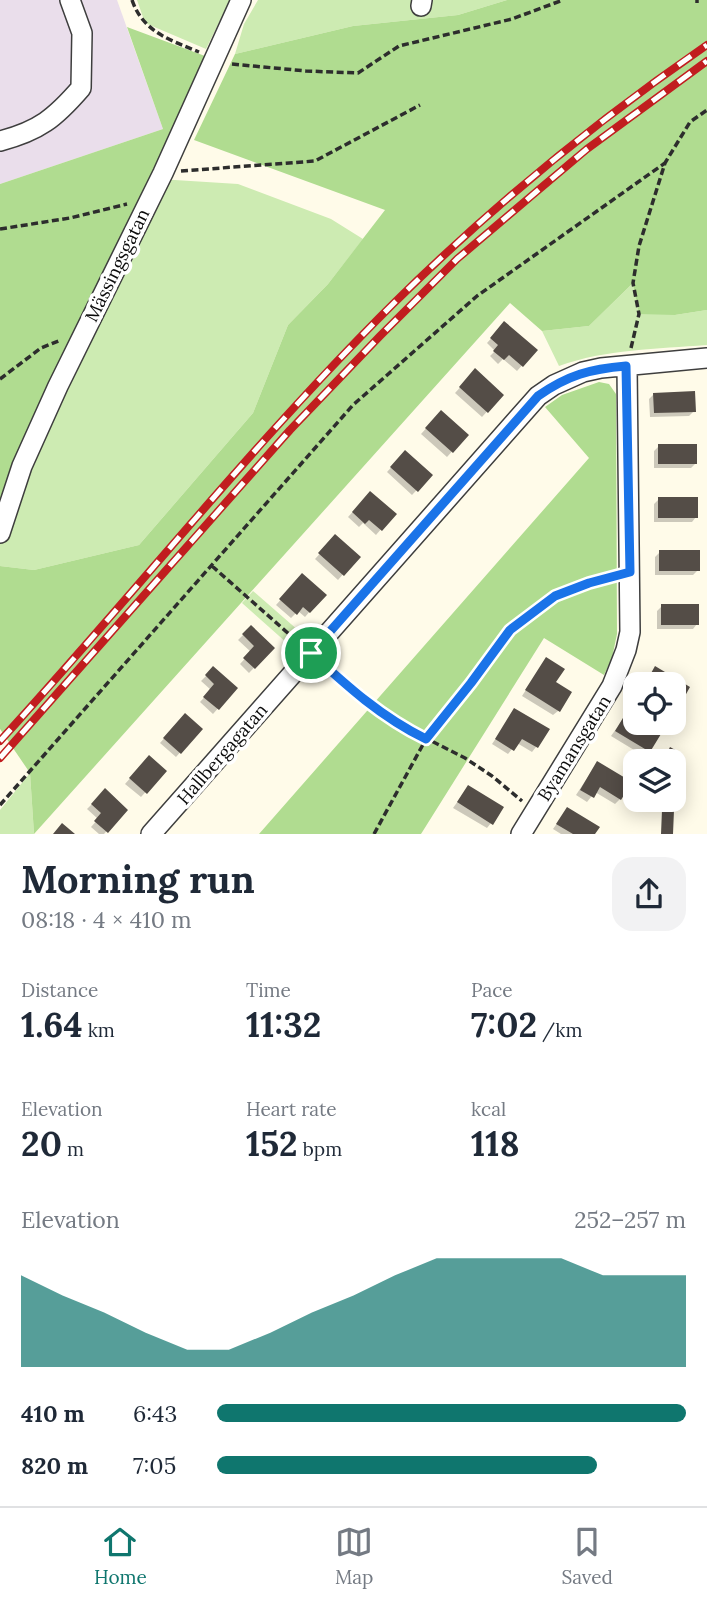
<!DOCTYPE html>
<meta charset="utf-8">
<style>
body{margin:0;font-family:Lora,serif;background:#f2f2f3;color:#1f2937;height:100vh;display:flex;flex-direction:column;font-size:26px;white-space:nowrap}
*{box-sizing:border-box;margin:0}
p{font-size:23px;color:#747a83}
.icon{flex:none;width:38px;height:38px;fill:none;stroke:currentColor;stroke-width:2;stroke-linecap:round;stroke-linejoin:round}
.map{position:relative;height:834px;overflow:hidden}
.drawer{display:flex;flex-direction:column;background:#fff;flex:1}
.drawer>*{flex:none}
.buttons{position:absolute;left:623px;top:672px;display:grid;gap:14px}
.buttons a{display:grid;place-items:center;width:63px;height:63px;border-radius:14px;background:#fff;box-shadow:0 4px 18px #0003;font-size:35px}
.pin{position:absolute;display:grid;place-items:center;width:60px;height:60px;color:#fff;margin:-30px;border:4px solid #fff;border-radius:50%;box-shadow:0 2px 7px #0007}
.round{display:grid;place-items:center;flex:none;width:74px;height:74px;border-radius:21px;background:#f2f2f3}
.overview{display:flex;align-items:center;justify-content:space-between;height:119px;padding:0 21px}
h1{font-size:38px;font-weight:800;line-height:52px}
.stats{display:grid;grid-template-columns:repeat(3,1fr);gap:10px;height:119px;padding:7px 21px}
.stats div{display:grid;align-content:center}
.stats b{font-size:35px;font-weight:800}
.stats small{font-size:19px;font-weight:400}
.stats p{font-size:19px}
.chart{height:196px;padding:14px 21px}
.chart p{display:flex;justify-content:space-between}
.chart svg{width:100%;height:126px;margin-top:7px;fill:#0f766e;opacity:.7}
ul{padding:0 21px;list-style:none;font-size:23px}
li{display:grid;grid-template-columns:112px 84px 1fr;align-items:center;height:52px}
li i{height:18px;border-radius:9px;background:#0f766e}
.tab-bar{display:flex;justify-content:space-around;align-items:center;height:98px;border-top:2px solid #e0e1e3;background:#fff;font-size:19px;color:#747a83}
.tab-bar a{display:grid;justify-items:center;gap:4px}
.tab-bar .current{color:#0f766e}
.map>svg:first-child{display:block}
.industrial{fill:#eadeeb}
.green{fill:#cdebb2}
.forest{fill:#b0dc90}
.shadow{fill:#0003}
.building{fill:#544d47}
.lines{fill:none;stroke-linecap:round;stroke-linejoin:round}
.minor-casing{stroke:#3e3e3e;stroke-width:22}
.path{stroke:#2d2d2d;stroke-width:3.5;stroke-dasharray:7 3.5;stroke-linecap:butt}
.minor{stroke:#fff;stroke-width:19}
.rail-casing{stroke:#c11d1f;stroke-width:8}
.rail{stroke:#fff;stroke-width:5;stroke-dasharray:16;stroke-linecap:butt}
.route-casing{stroke:#fff;stroke-width:14}
.route{stroke:#1a73e8;stroke-width:9}
.labels{text-anchor:middle;dominant-baseline:central;stroke-width:7;stroke-linejoin:round;paint-order:stroke}
.street-label{font-size:18px;fill:#0b0b0b;stroke:#fff}
</style>
<div class="map">
<svg width="707" height="834" viewBox="0 0 707 834">
<rect width="100%" height="100%" fill="#fffbe9"/>
<path class="industrial" d="M0,0H117L163,129L0,184Z"/>
<path class="green" d="M137,0H230L206,49L145,23Z
M258,0H507L458,15L353,26L235,54L244,24Z
M159,179L238,184L331,219L363,239L328,284L288,325L253,413L139,545L34,570L0,566V533Z
M633,283L675,315L707,310V345C657,349 606,349 559,366L542,331L589,326Z
M253,591L307,638L296,651L242,603Z
M30,773L34,834H0V810Z"/>
<path class="forest" d="M507,0H707V310L675,315L639,314L633,283L589,326L542,331L510,303L34,834L30,773L0,729V566L34,570L139,545L253,413L288,325L328,284L385,210L194,140L235,54L353,26L458,15Z
M127,27L213,59L0,533V184L163,129Z
M599,382L609,384L616,394L617,634L612,658L604,675L544,638L421,834H259L589,458L545,407L562,395Z"/>
<path class="shadow" d="M504,324L535,351L517,371L503,359L498,364L490,356L495,351L487,343Z
M475,371L502,395L482,417L455,393Z
M654,394L694,411L689,416L650,417L649,399Z
M441,412L467,435L447,457L421,434Z
M659,446L696,463L691,468H654V451Z
M405,452L431,475L412,495L387,472Z
M370,493L394,514L376,535L363,523L359,527L348,517Z
M659,499L696,517L692,522H654V504Z
M335,537L358,557L338,580L315,559Z
M660,552L698,570L693,575H655V557Z
M302,576L324,595L305,617L298,611L291,618L276,605Z
M662,606L697,624L693,629H657V611Z
M251,627L273,648L249,673L240,664L251,652L238,640Z
M546,659L554,683L558,711L553,715L522,696Z
M213,669L235,689L213,714L200,702L211,690L201,681Z
M654,671L688,688L674,708V684H647Z
M515,710L536,747L532,752L517,743L508,754L492,744Z
M185,715L201,729L176,757L160,743Z
M626,715L635,720V723H639L659,734L644,756L611,736Z
M149,757L165,771L141,797L125,784Z
M597,763L620,799L615,804L595,792L587,802L576,795Z
M468,787L491,823L487,828L453,808Z
M105,791L126,810L104,834H99L91,827L98,819L87,809Z
M567,809L593,834H561L553,829Z"/>
<path class="building" d="M504,321L538,350L523,367L509,355L504,360L493,351L498,345L490,338Z
M475,368L504,395L488,413L459,387Z
M695,391L696,412L654,413L653,393Z
M441,410L469,435L453,453L425,428Z
M658,444H697V464H658Z
M405,450L433,475L418,492L390,467Z
M370,491L397,514L382,531L369,520L365,524L352,512Z
M658,497H698V518H658Z
M335,534L361,557L344,576L318,553Z
M659,550H700V571H659Z
M302,573L327,595L310,613L303,607L297,615L279,599Z
M661,604H699V625H661Z
M251,625L275,648L255,669L243,658L254,646L242,634Z
M546,657L565,669L556,682L572,692L560,712L525,690Z
M213,666L238,688L219,710L203,697L214,684L205,675Z
M655,666L690,687L680,705L674,701V684H645Z
M514,708L550,729L538,748L522,739L514,751L495,739Z
M185,713L203,729L181,754L163,738Z
M626,713L635,718V723H643L661,734L650,752L615,731Z
M670,747L679,752L674,761H663Z
M149,755L167,771L147,794L129,778Z
M597,761L632,782L621,800L600,787L594,798L580,790Z
M468,785L504,807L493,825L457,802Z
M105,788L128,810L108,833L94,821L101,813L91,804Z
M567,807L600,827L595,834H573L556,824Z
M662,810H674L673,834H661Z
M62,823L75,834H53Z"/>
<g class="lines">
<g class="minor-casing">
<path id="minor" d="M421,6L422,0
M0,141C39,131 55,118 81,88L82,33L70,0
M0,533L22,466L58,386L163,173L241,0
M151,834L538,396L554,385L583,372L601,368L707,358
M521,834L612,686L626,650L630,632L627,366"/>
</g>
<path class="path" d="M132,0C143,32 170,40 199,52
M697,0V3
M232,64L306,71L358,73L399,46L512,19L563,0
M181,171L315,161L420,105
M0,229L70,218L127,204
M631,348L639,314L633,283L639,246L665,163L690,122L707,110
M0,379L41,348L61,340
M212,566L298,642
M322,663L386,718L465,758L492,776L522,801
M0,805L353,405L477,296L665,163
M374,834L426,739L471,683L510,630L555,596L611,577"/>
<use href="#minor" class="minor"/>
<g class="rail-casing">
<path id="rail" d="M0,741C132,597 254,442 393,304C489,209 595,122 707,45
M0,758L290,430L380,336L457,259L536,192L587,149L707,61"/>
</g>
<use href="#rail" class="rail"/>
</g>
<g class="lines">
<g class="route-casing">
<path id="route" d="M626,366L630,572L589,583L555,596L510,630L471,683L426,739C381,717 347,686 311,653L538,396C568,375 590,369 626,366Z"/>
</g>
<use href="#route" class="route"/>
</g>
<g class="labels">
<g class="street-label">
<text transform="translate(117 265) rotate(-64)">Mässingsgatan</text>
<text transform="translate(574 748) rotate(-58)">Byamansgatan</text>
<text transform="translate(222 754) rotate(-49)">Hallbergagatan</text>
</g>
</g>
</svg>
<div class="buttons">
<a><svg class="icon" aria-label="locate" viewBox="0 0 24 24"><circle cx="12" cy="12" r="6"/><path d="M12 2v4M12 18v4M2 12h4M18 12h4"/></svg></a>
<a><svg class="icon" aria-label="layers" viewBox="0 0 24 24"><path d="M12 4l9 5-9 5-9-5zM3 14l9 5 9-5"/></svg></a>
</div>
<div class="pin" style="left:311px;top:653px;background:#1e9e55"><svg class="icon" aria-label="arrive" viewBox="0 0 24 24"><path d="M6 21V4h12l-3 4 3 4H6"/></svg></div>
</div>
<section class="drawer">
<div class="overview"><div><h1>Morning run</h1><p>08:18 · 4 × 410 m</p></div><a class="round"><svg class="icon" aria-label="share" viewBox="0 0 24 24"><path d="M12 15V3M7 8l5-5 5 5M5 13v7h14v-7"/></svg></a></div>
<div class="stats">
<div><p>Distance</p><b>1.64<small> km</small></b></div>
<div><p>Time</p><b>11:32</b></div>
<div><p>Pace</p><b>7:02<small> /km</small></b></div>
</div>
<div class="stats">
<div><p>Elevation</p><b>20<small> m</small></b></div>
<div><p>Heart rate</p><b>152<small> bpm</small></b></div>
<div><p>kcal</p><b>118</b></div>
</div>
<div class="chart"><p><span>Elevation</span>252–257 m</p>
<svg viewBox="0 0 160 44" preserveAspectRatio="none"><path d="M0 44V12L10 19L20 25L30 32L40 38L50 38L60 32L70 25L80 19L90 12L100 6L110 6L120 6L130 6L140 12L150 12L160 12V44z"/></svg>
</div>
<ul>
<li><b>410 m</b>6:43<i style="width:100%"></i></li>
<li><b>820 m</b>7:05<i style="width:81%"></i></li>
</ul>
</section>
<nav class="tab-bar">
<a class="current"><svg class="icon" aria-label="home" viewBox="0 0 24 24"><path d="M3 11l9-7 9 7M6 9v11h12V9"/></svg>Home</a>
<a><svg class="icon" aria-label="map" viewBox="0 0 24 24"><path d="M3 6l6-2 6 2 6-2v14l-6 2-6-2-6 2zM9 4v14M15 6v14"/></svg>Map</a>
<a><svg class="icon" aria-label="saved" viewBox="0 0 24 24"><path d="M7 4h10v16l-5-4-5 4z"/></svg>Saved</a>
</nav>
